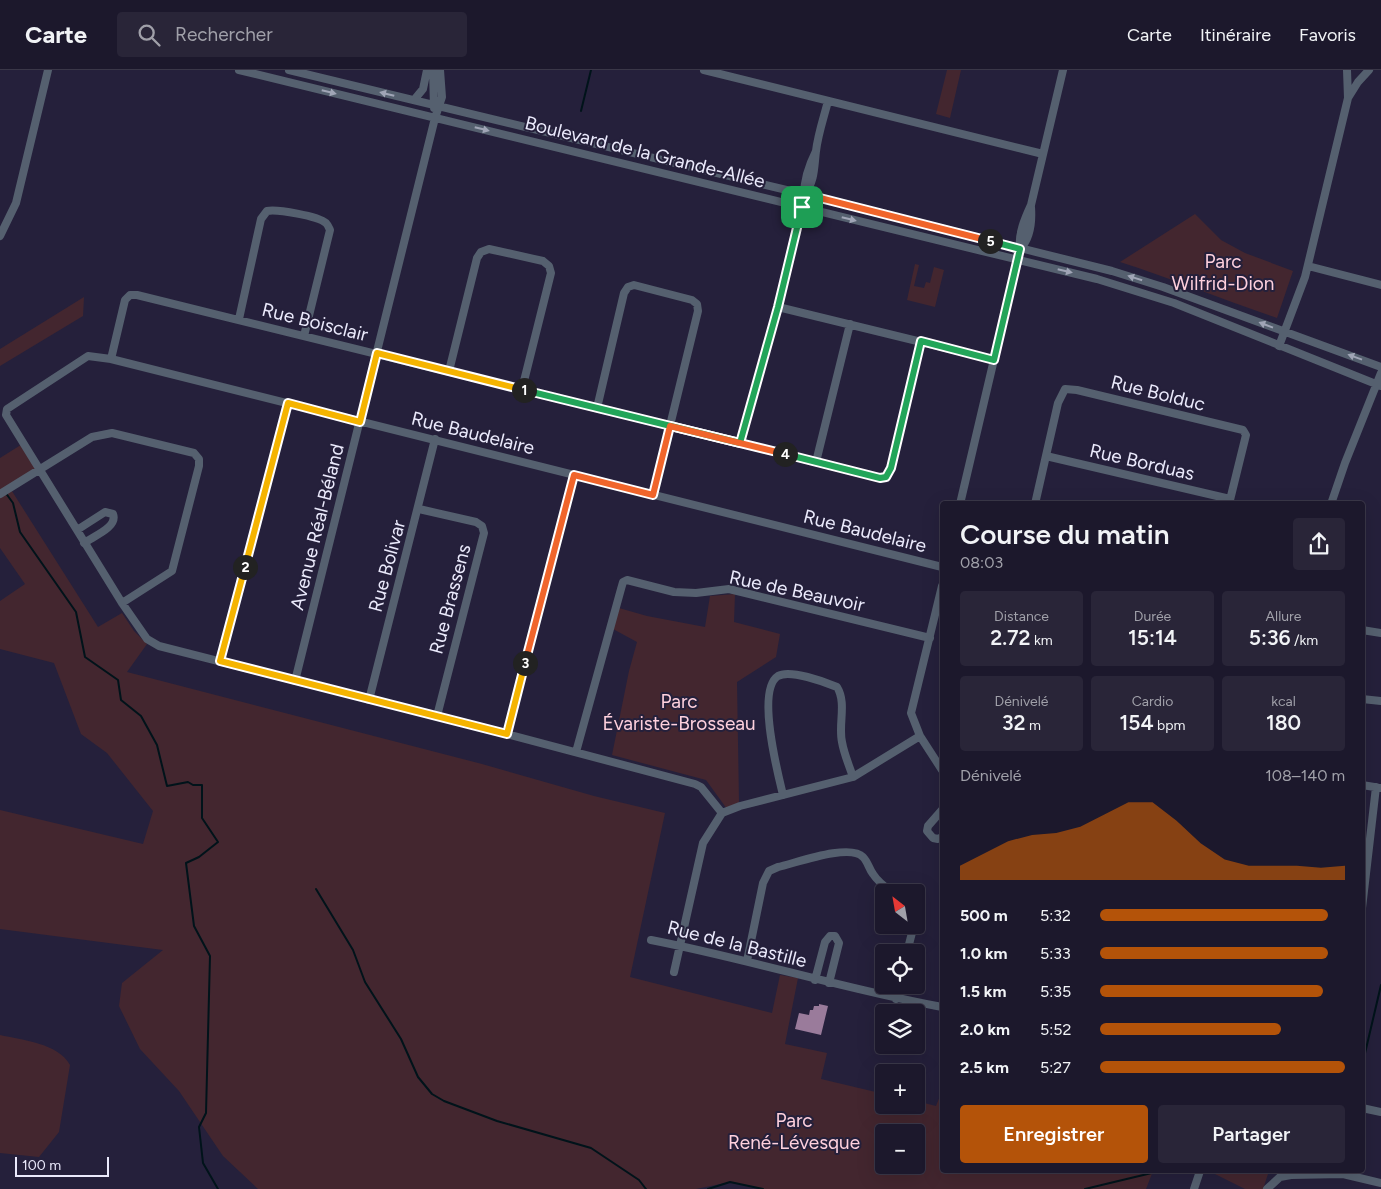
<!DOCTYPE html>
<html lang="fr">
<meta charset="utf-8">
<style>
body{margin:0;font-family:Figtree,sans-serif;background:#292538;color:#f1f3f6;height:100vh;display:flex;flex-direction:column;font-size:19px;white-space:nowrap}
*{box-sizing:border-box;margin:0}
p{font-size:16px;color:#a0a0a9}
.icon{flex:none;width:28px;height:28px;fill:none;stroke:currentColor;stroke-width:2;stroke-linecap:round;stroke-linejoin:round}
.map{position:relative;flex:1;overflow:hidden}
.details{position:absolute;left:940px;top:431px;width:425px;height:672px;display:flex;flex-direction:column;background:#1c182c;border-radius:5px;box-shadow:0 5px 20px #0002,0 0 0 1px #3a3748}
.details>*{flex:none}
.needle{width:32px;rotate:329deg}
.buttons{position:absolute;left:875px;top:814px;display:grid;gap:10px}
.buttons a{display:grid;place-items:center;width:50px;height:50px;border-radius:5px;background:#1c182c;box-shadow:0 5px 20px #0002,0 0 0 1px #3a3748;font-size:25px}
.scale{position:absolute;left:15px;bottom:12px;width:94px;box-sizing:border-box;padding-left:5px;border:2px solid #ebeafc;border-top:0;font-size:14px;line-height:18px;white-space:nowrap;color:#ebeafc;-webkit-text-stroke:4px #25203b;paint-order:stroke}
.pin{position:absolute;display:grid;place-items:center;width:42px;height:42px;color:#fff;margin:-21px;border-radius:10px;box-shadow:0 2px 8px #0006}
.km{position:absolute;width:25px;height:25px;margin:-12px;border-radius:50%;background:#222;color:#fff;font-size:14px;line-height:25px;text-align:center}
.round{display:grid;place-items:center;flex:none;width:52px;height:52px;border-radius:5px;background:#292538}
.head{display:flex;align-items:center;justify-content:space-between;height:85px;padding:0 20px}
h1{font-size:28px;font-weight:600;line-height:38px}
.stats{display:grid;grid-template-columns:repeat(3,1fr);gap:8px;height:85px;padding:5px 20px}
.stats div{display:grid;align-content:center;border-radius:5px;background:#292538;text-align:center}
.stats b{font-size:21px;font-weight:600}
.stats small{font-size:14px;font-weight:400}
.stats p{font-size:14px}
.chart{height:140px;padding:10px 20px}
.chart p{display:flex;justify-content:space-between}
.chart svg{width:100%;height:90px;margin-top:5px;fill:#b45309;opacity:.7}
.primary-button{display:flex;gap:10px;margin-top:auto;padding:10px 20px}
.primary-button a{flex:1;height:58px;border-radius:5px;background:#b45309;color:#fff;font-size:20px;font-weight:600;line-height:58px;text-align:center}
.primary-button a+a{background:#292538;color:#f1f3f6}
ul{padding:0 20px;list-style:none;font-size:16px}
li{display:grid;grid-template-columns:80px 60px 1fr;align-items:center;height:38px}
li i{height:12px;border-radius:6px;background:#b45309}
header{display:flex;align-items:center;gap:30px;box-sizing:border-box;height:70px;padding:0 25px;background:#1c182c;border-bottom:1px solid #3a3748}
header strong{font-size:24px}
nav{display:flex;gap:28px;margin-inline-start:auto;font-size:18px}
.search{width:350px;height:45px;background:#292538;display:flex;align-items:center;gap:12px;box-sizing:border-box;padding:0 18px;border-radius:5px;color:#a0a0a9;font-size:19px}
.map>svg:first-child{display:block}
.green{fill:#43262f;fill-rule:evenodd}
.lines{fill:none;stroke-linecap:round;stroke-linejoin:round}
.stream{stroke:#00131a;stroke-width:2}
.building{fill:#9a7b9b}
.minor{stroke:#55606f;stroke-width:8}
.oneway{fill:#a0a5b6}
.split-1-casing{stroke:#fff;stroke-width:10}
.split-2-casing{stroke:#fff;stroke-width:10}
.split-3-casing{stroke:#fff;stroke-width:10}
.split-4-casing{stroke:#fff;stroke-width:10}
.split-5-casing{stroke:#fff;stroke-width:10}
.split-6-casing{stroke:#fff;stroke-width:10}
.split-1{stroke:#22a559;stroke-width:6}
.split-2{stroke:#f5b400;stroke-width:6}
.split-3{stroke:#f5b400;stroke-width:6}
.split-4{stroke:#f0652b;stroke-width:6}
.split-5{stroke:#22a559;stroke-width:6}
.split-6{stroke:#f0652b;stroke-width:6}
.labels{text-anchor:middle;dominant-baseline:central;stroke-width:4;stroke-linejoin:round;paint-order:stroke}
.street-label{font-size:19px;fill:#ebeafc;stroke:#25203b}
.park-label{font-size:19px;fill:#fed0dd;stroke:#25203b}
</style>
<header>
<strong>Carte</strong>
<div class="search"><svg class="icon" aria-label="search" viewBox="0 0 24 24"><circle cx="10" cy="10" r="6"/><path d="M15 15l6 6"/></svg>Rechercher</div>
<nav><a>Carte</a><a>Itinéraire</a><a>Favoris</a></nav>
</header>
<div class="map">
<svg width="1381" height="1119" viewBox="0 0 1381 1119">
<rect width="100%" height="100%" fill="#25203b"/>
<path class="green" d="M947,0H961L950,48L936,44Z
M1195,144L1221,170L1245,183L1293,201L1277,248C1224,230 1173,209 1120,192Z
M915,194L919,195L914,216L924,218L926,212L930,213L934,197L944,200L935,237L907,230Z
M84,227L83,246L0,296V279Z
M24,373L40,399L10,418L98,557L122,543L134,561L147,574L127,602L482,694L594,726L665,743L630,907L772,943L780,905L798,908L785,974L827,983L821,1009L884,1024V1035H916V1031L936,1036L942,1021V1101H1153L1146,1119H763L730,1112L696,1119H258L223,1086L179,1021L140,979L119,936L122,913L163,880L0,859V740L143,774L153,741L107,683L81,664L54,593L0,579V531L25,514L0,478V388ZM884,1062H916V1095H884Z
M735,524L734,552L780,564L776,587L737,612L739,732L727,739L706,710L612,685L629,601L637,572L613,559L619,538L647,546L705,557L710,526Z
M0,965C22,970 58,973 70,995L59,1062L39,1087L0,1083Z
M1209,1101H1269L1263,1119H1245Z"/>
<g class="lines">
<path class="stream" d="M581,41L591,0
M5,422L13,433L20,462L76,542L85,587L118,610L121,630L141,646L157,675L167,716L188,712L193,715H202V748L218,772L199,787L186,793L194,856L210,886L206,1043L199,1057L203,1093L218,1119
M316,819L353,880L365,912L401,969L418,1007L432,1024L444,1031L497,1051L591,1078L639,1110L646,1119
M1362,996L1381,915
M708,1119L730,1112L763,1119
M1085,1119L1160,1101"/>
</g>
<path class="building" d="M819,934L828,936L821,965L795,959L799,943L809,945L810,940H813L814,936H819Z"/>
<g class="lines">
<path class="minor" d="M239,0L1097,209L1174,233L1381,316
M289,0L820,128L1112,201L1163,217L1381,297
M433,0L434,38
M704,0L1043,84
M1348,28L1358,12L1369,0
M414,30L423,19L427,0
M804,125C815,112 814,97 816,81C818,64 824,47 828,31
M0,166L16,133L48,0
M1020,179C1031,168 1032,151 1031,137
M1308,196L1381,215
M778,237L995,290
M239,249L261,149L267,141C277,139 318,146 326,153C328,155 329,158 330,160L304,266
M1279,276L1305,207L1348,28L1347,0
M111,289L125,230L130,225H137L880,408L886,407L891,398L921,271
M449,301L477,188L481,182L489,179L543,191L549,196L551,203L522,319
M597,338L624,223L628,217L634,215L692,230L697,234L698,241L653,425
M740,373L778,237L804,125C804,109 809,95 816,81
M1046,386L1230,429
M816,392L850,254
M0,424L92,367L112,363L194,383L199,389V396L172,501L122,533
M960,434L1020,179C1018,164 1025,148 1031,135L1063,0
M1035,434L1058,333L1065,319L1077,320L1243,360L1246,365L1229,434
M1331,434L1345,393L1381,303
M419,439L476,452L482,456L484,463L437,646
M77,460L105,442L113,444C118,457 94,466 84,473
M942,516L911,643L920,666L942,700
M1362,560L1381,563
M220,591L288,333
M295,611L435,48L442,27L440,0
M1362,629L1381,631
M369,630L435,369
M507,664L574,405
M576,682L621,519L623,512L627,510L674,522L696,523L729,519L930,568
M1362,715L1381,718
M783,725C778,704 756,620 778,606C790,599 825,612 837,617C847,633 838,655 842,672C844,684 849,695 853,707
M942,740L928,756L927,761L933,768L938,769L942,767
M722,743L701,717L695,714L507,664L159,576L147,569L122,533L6,345L7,339L88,286L111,289L942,497
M1362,838L1376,717
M651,870C749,889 844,919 942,937
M907,882L914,855
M747,891L763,813L769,801L778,797C796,793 850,773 863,787C868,792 869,799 873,804C878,812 885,817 892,822
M674,902L703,773L722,743L740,736L853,707L920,666
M815,910L825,872L830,866H835L839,873L829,913
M896,929L899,915
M1362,1038L1381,1042
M1194,1119L1200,1101
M1267,1119L1280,1107L1291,1105L1343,1104L1381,1113"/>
</g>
<defs><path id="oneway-solid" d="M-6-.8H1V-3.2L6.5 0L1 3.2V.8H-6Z" transform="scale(1.25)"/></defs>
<g class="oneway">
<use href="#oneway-solid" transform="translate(329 22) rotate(14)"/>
<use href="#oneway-solid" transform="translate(387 24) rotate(-166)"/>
<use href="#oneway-solid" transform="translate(482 59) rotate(14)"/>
<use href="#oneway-solid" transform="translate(849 149) rotate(14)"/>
<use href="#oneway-solid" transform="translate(1065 201) rotate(13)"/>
<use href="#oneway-solid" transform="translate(1135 208) rotate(-163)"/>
<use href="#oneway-solid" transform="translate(1266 255) rotate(-159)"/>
<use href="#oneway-solid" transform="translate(1355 287) rotate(-160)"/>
</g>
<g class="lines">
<g class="split-1-casing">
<path id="split-1" d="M524,320L740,373L778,237L802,137"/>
</g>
<g class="split-2-casing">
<path id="split-2" d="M245,497L288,333L360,352L377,283L524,320"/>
</g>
<g class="split-3-casing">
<path id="split-3" d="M245,497L220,591L507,664L525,593"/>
</g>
<g class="split-4-casing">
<path id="split-4" d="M525,593L574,405L653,425L670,356L785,384"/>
</g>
<g class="split-5-casing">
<path id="split-5" d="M785,384L880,408L886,407L891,398L921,271L994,290L1020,179L990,171"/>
</g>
<g class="split-6-casing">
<path id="split-6" d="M802,137L804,125L820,128L990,171"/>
</g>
<use href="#split-1" class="split-1"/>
<use href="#split-2" class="split-2"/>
<use href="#split-3" class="split-3"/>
<use href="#split-4" class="split-4"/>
<use href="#split-5" class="split-5"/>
<use href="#split-6" class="split-6"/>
</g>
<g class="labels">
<g class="street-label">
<text transform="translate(645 82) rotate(14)">Boulevard de la Grande-Allée</text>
<text transform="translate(315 252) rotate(14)">Rue Boisclair</text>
<text transform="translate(1158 323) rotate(14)">Rue Bolduc</text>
<text transform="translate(473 363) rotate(14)">Rue Baudelaire</text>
<text transform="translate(1142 392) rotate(13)">Rue Borduas</text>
<text transform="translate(317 457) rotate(-76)">Avenue Réal-Béland</text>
<text transform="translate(865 461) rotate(14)">Rue Baudelaire</text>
<text transform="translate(387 496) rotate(-75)">Rue Bolivar</text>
<text transform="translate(797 521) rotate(12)">Rue de Beauvoir</text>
<text transform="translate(450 529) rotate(-75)">Rue Brassens</text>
<text transform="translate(737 874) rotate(14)">Rue de la Bastille</text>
</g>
<g class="park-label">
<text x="1223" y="191">Parc<tspan x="1223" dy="22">Wilfrid-Dion</tspan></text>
<text x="679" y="631">Parc<tspan x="679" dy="22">Évariste-Brosseau</tspan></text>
<text x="794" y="1050">Parc<tspan x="794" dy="22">René-Lévesque</tspan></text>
</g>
</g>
</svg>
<div class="buttons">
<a><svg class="needle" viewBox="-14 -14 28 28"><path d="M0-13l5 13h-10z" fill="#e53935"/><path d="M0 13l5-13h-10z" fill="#a0a0a9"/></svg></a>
<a><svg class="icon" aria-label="locate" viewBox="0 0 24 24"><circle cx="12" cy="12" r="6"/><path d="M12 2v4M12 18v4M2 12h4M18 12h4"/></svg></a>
<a><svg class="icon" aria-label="layers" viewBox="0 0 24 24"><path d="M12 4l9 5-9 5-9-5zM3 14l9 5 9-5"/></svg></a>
<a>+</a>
<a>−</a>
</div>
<div class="scale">100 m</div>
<div class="pin" style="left:802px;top:137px;background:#1e9e55"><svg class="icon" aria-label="arrive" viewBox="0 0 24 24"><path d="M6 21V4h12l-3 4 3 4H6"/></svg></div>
<b class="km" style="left:524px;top:320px">1</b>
<b class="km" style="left:245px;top:497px">2</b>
<b class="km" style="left:525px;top:593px">3</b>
<b class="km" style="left:785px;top:384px">4</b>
<b class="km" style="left:990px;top:171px">5</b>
<section class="details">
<div class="head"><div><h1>Course du matin</h1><p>08:03</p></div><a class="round"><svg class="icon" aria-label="share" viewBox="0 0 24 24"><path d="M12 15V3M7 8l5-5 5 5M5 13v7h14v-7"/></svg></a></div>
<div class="stats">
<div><p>Distance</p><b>2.72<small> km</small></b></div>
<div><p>Durée</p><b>15:14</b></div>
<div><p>Allure</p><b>5:36<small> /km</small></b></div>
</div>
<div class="stats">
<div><p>Dénivelé</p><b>32<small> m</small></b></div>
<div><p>Cardio</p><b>154<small> bpm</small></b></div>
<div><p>kcal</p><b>180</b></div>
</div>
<div class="chart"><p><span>Dénivelé</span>108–140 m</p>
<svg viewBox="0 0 160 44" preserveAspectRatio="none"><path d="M0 44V37L10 31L20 25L30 22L40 21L50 18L60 12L70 6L80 6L90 15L100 26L110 34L120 37L130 37L140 37L150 38L160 37V44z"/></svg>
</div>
<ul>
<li><b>500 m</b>5:32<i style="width:93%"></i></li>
<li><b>1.0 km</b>5:33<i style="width:93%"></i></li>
<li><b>1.5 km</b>5:35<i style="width:91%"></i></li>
<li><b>2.0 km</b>5:52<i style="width:74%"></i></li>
<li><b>2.5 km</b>5:27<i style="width:100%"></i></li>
</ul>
<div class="primary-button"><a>Enregistrer</a><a>Partager</a></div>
</section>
</div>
